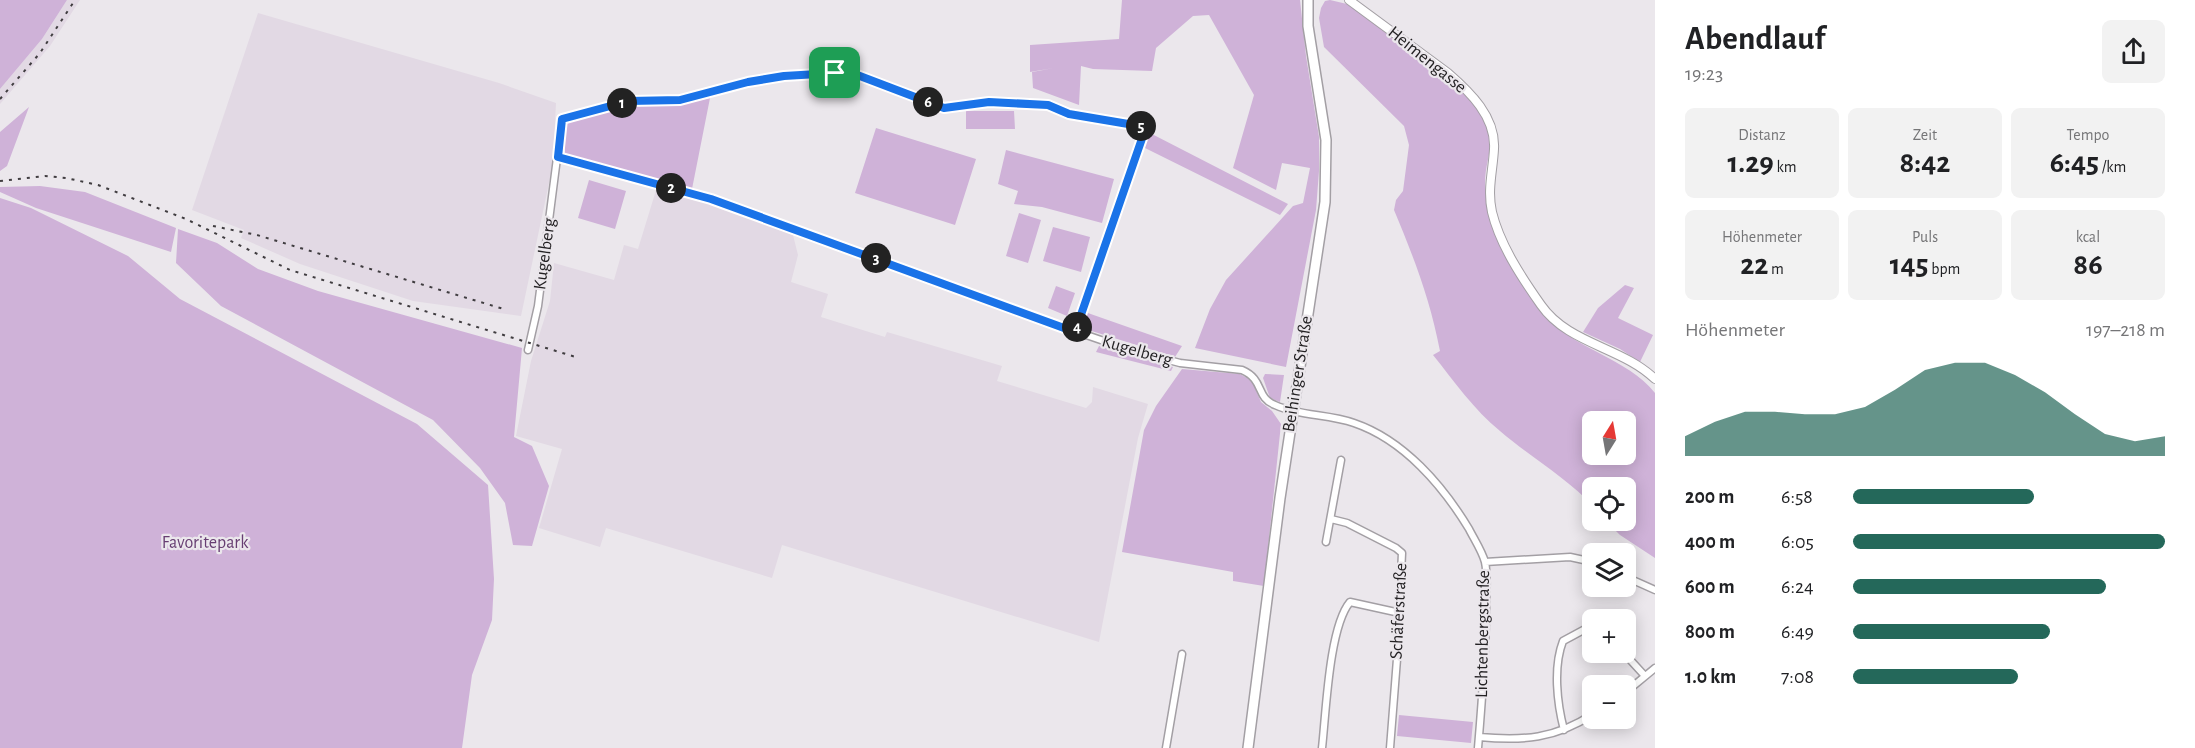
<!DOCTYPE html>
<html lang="de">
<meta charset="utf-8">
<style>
body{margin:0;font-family:"Alegreya Sans",sans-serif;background:#f2f2f2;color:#202124;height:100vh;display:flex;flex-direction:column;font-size:22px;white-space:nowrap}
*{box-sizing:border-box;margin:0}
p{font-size:20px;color:#757577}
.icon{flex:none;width:33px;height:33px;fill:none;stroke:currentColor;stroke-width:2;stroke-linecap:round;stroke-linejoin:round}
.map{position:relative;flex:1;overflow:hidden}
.details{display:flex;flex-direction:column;background:#fff;width:540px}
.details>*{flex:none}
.needle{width:39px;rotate:11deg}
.fabs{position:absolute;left:1582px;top:411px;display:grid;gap:12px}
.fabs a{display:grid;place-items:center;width:54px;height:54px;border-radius:9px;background:#fff;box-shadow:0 3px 15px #0003;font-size:30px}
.pin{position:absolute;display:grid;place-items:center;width:51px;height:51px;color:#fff;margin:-26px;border-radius:12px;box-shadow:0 3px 9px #0006}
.km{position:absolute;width:30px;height:30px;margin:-15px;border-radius:50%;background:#222;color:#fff;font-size:16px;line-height:30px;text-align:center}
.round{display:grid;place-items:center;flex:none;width:63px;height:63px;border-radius:9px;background:#f2f2f2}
.summary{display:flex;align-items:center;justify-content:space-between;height:102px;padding:0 30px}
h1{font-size:33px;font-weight:700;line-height:45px}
.figures{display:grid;grid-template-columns:repeat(3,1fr);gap:9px;height:102px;padding:6px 30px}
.figures div{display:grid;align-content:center;border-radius:9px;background:#f2f2f2;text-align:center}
.figures b{font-size:30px;font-weight:700}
.figures small{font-size:16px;font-weight:400}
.figures p{font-size:16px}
.chart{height:168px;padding:12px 30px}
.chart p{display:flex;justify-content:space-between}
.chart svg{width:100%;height:108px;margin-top:6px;fill:#24685a;opacity:.7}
ul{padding:0 30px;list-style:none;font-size:20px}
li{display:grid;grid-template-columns:96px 72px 1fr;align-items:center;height:45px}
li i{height:15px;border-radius:8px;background:#24685a}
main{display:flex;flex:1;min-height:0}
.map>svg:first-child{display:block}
.built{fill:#e2d9e4}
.green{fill:#cfb2d8;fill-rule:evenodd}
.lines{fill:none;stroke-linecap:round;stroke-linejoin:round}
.minor-casing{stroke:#a39fa4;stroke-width:9}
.tertiary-casing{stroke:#a39fa4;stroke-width:10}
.secondary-casing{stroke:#a39fa4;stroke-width:12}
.minor{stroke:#fff;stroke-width:6}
.tertiary{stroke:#fff;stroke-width:8}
.secondary{stroke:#fff;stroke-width:9}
.rail{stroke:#403d40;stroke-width:2;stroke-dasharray:3 6;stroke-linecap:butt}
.route-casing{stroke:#fff;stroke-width:12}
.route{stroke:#1a73e8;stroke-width:8}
.labels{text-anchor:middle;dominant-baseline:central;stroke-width:4.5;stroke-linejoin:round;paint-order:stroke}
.street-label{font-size:18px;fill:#242224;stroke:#ebe7ec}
.park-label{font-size:18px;fill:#673e72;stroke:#ebe7ec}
</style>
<main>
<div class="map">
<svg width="1655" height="748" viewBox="0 0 1655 748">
<rect width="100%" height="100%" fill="#ebe7ec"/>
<path class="built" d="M67,0H80L50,46L0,104V89L42,39Z
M258,13L499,83L556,103L553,164L521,316L413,301L300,264L241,238L244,230L192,210Z
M657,187L729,208L792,231L798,255L791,282L828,294L821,317L885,337L887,332L1002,366L997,381L1086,408L1092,402L1093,387L1148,404L1138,438L1099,642L782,545L772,578L606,528L600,547L539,528L562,449L516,436L531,361L550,301L554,263L614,280L624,245L638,249Z"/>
<path class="green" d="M0,0H67L42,39L0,89Z
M1122,0H1300L1306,56L1319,137V171L1316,210L1286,367L1195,348L1210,309L1226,280L1293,206L1303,203L1310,168L1282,163L1276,190L1233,168L1254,95L1209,15L1193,16L1156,48L1152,71L1093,69L1081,66L1079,105L1033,88L1032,72L1054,68L1030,72V45L1119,39Z
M1330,0L1347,4C1371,21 1394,39 1417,56C1436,70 1473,95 1484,117C1497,146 1485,157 1485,184C1486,216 1521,287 1541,312C1572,349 1628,358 1655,393V558L1620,535L1606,521L1626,520V488H1593V506C1568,479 1529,456 1500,431C1474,410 1454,381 1433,355L1440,351C1430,299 1414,258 1394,210L1396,200L1403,191L1409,145L1404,126L1324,47L1319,18L1321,8L1325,1ZM1593,422H1626V454H1593Z
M710,98L692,189L565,155L563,122L617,107L639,104L669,106Z
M29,107L7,166L0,171V132Z
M966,111H1014L1015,129H966Z
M876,128L976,159L955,225L855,193Z
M1148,132L1288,204L1280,215L1143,147Z
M1006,150L1114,179L1102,223L1042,207L1014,204L1018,191L998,184Z
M589,180L626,191L615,229L578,218Z
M40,186L85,192L176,228L171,252L36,208L0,192V187Z
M0,198L31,208L128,256L180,299L417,424L488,485L494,579L492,620L472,675L462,748H0Z
M1019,213L1041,220L1028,263L1006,256Z
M1053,227L1090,237L1081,272L1043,261Z
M178,229L217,243L258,269L318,291L522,348L514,437L532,446L549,486L532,546L513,545L505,503L480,468L433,420L221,306L176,263Z
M1625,285L1634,288L1618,318L1653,335L1640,362L1620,349L1583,332L1598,308Z
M1056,286L1075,293L1067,316L1048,308Z
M1085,312L1182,346L1175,357L1082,328Z
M1099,346L1173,367L1171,371L1096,352Z
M1182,369L1240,374L1252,381L1261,402L1272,411L1281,424L1264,586L1233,581V572L1122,552L1144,430L1156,406Z
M1265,374L1284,375L1280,402L1270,398L1263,378Z
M1399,715L1473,722L1471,743L1397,736Z"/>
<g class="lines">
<g class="minor-casing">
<path id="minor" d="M558,157L711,199L1066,328L1127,349L1180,363L1242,370C1265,380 1255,397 1275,405C1299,416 1329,414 1354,423C1404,440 1443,486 1469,529C1474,539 1482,551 1485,562C1488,576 1486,593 1486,607C1486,654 1482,701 1478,748
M528,350L538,306L562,119L629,101L680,100L748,82L784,76L852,73L944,108L989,102L1048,105L1069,114L1146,127L1075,332
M1331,519L1347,523L1396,548L1402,553L1397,659L1390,748
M1326,542L1341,460
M1485,562L1570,557L1593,562
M1626,577L1655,590
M1623,652L1645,676
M1626,692L1655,668
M1564,730C1557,703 1553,667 1563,641L1589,627L1593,628
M1479,737C1523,741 1555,739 1593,714
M1166,748L1182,654
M1322,748C1326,713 1329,627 1350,602L1400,613"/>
</g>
<g class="tertiary-casing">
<path id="tertiary" d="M1349,0L1448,73C1470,92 1496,117 1494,149C1493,170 1487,190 1492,212C1500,245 1522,278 1541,305C1568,344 1622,347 1655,379"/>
</g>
<g class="secondary-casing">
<path id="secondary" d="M1248,748L1280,498L1325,202L1326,140L1308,26V0"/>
</g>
<use href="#minor" class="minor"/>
<use href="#tertiary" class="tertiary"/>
<use href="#secondary" class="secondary"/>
<path class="rail" d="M0,99L40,53L75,0
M0,181L45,176L66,178L98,185L186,219L290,270L579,358
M213,226L257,235L507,310"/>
</g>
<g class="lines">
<g class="route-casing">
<path id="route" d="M835,73H852L944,108L989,102L1048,105L1069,114L1146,127L1075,332L711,199L558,157L562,119L629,101L680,100L748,82L784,76Z"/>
</g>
<use href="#route" class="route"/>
</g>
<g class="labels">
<g class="street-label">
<text transform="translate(1427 60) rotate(39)">Heimengasse</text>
<text transform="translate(545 254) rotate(-82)">Kugelberg</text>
<text transform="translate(1137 351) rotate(16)">Kugelberg</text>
<text transform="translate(1298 374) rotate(-81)">Beihinger Straße</text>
<text transform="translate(1399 611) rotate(-87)">Schäferstraße</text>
<text transform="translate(1483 634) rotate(-89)">Lichtenbergstraße</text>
</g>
<g class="park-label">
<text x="205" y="543">Favoritepark</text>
</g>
</g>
</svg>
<div class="fabs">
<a><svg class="needle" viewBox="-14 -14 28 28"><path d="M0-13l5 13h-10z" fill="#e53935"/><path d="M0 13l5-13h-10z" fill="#757577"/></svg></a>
<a><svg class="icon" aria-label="locate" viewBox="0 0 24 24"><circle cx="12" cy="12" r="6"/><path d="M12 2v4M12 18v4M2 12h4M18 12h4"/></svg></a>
<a><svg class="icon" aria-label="layers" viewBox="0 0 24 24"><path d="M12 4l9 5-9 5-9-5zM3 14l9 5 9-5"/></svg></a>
<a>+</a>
<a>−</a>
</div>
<div class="pin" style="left:835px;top:73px;background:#1e9e55"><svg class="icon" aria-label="arrive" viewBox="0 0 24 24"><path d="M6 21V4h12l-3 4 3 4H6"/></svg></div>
<b class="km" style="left:622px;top:103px">1</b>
<b class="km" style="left:671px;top:188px">2</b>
<b class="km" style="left:876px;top:258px">3</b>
<b class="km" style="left:1077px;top:327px">4</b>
<b class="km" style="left:1141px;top:126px">5</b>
<b class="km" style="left:928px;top:102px">6</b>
</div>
<section class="details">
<div class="summary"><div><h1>Abendlauf</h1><p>19:23</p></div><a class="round"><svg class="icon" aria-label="share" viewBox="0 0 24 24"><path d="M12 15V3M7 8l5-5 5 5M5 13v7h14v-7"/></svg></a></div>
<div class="figures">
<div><p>Distanz</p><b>1.29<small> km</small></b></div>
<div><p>Zeit</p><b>8:42</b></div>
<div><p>Tempo</p><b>6:45<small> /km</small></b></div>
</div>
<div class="figures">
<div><p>Höhenmeter</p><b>22<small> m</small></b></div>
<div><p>Puls</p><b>145<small> bpm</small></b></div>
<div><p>kcal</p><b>86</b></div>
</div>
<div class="chart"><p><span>Höhenmeter</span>197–218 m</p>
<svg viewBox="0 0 160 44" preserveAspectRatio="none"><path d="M0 44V36L10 30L20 26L30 26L40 27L50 27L60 24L70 17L80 9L90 6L100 6L110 11L120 18L130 27L140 35L150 38L160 36V44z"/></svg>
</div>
<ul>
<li><b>200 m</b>6:58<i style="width:58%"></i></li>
<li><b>400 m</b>6:05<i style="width:100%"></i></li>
<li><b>600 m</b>6:24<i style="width:81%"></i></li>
<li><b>800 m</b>6:49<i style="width:63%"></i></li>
<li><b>1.0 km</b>7:08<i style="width:53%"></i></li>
</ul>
</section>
</main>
